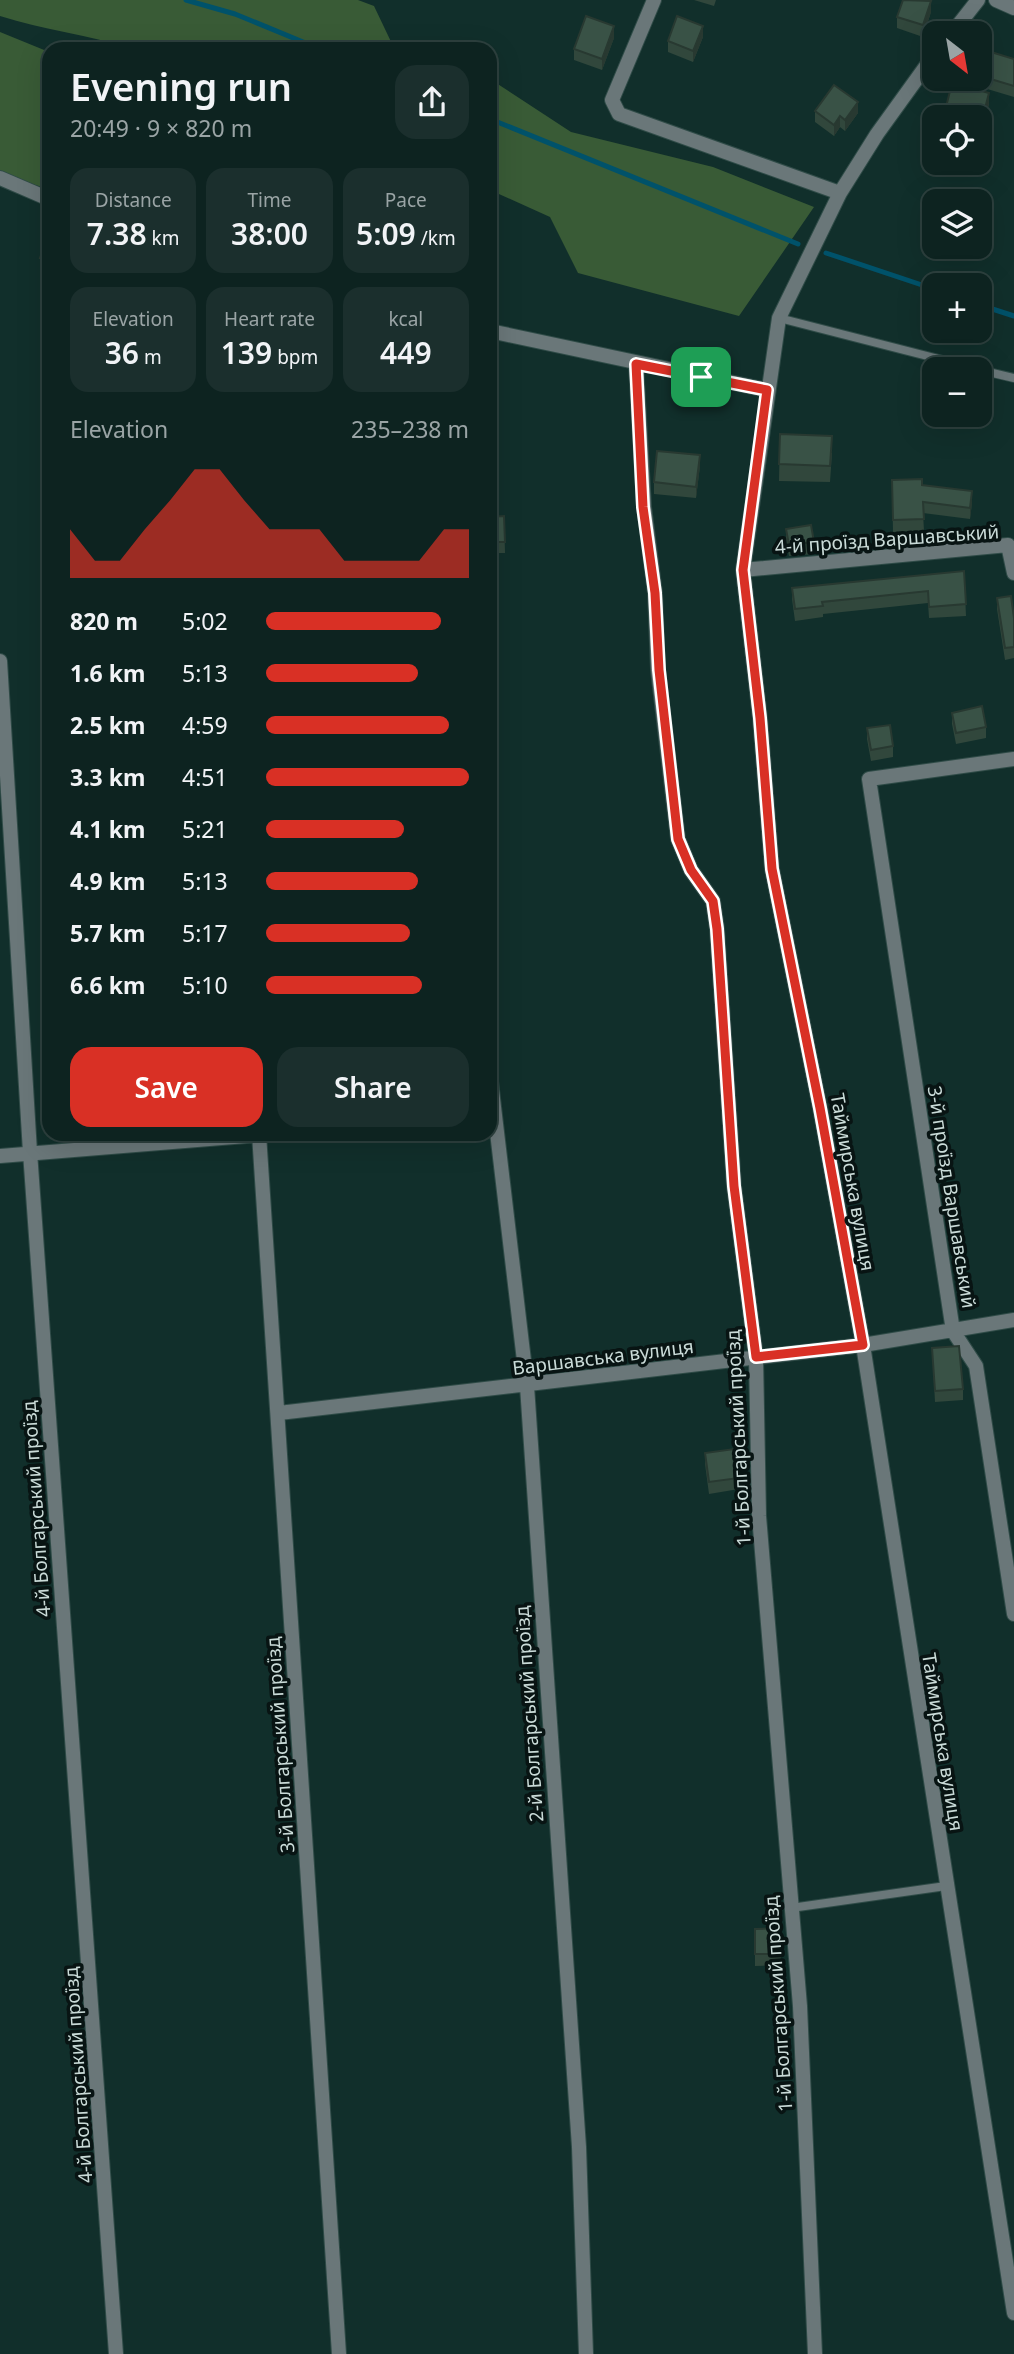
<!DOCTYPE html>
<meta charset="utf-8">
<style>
body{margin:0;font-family:"Noto Sans",sans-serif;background:#1b2f2d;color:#f1f3f6;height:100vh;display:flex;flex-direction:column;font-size:26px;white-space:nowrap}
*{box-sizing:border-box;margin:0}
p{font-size:23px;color:#9aa4a5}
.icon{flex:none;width:38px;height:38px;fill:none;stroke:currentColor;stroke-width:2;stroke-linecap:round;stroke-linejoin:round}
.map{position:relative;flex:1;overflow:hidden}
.panel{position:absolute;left:42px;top:42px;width:455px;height:1099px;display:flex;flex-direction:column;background:#0d2320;border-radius:21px;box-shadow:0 7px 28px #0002,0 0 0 2px #2d403e}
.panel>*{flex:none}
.needle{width:46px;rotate:149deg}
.controls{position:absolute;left:922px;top:21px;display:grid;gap:14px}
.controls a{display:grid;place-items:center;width:70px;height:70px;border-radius:14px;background:#0d2320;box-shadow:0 7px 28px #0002,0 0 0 2px #2d403e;font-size:35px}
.pin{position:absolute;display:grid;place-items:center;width:60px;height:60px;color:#fff;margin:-30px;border-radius:14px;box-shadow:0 4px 10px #0006}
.round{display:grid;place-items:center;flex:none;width:74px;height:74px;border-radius:21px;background:#1b2f2d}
.headline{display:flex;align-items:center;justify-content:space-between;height:119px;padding:0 28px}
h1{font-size:38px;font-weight:600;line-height:52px}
.stats{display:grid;grid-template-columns:repeat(3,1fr);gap:10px;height:119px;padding:7px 28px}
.stats div{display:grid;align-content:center;border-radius:18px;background:#1b2f2d;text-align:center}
.stats b{font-size:30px;font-weight:600}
.stats small{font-size:19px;font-weight:400}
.stats p{font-size:19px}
.chart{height:196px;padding:14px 28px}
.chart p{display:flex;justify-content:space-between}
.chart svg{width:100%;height:126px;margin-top:7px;fill:#d93025;opacity:.7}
.primary-button{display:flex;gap:14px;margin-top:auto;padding:14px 28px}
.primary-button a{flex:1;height:80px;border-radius:21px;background:#d93025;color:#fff;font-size:28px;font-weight:600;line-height:80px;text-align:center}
.primary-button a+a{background:#1b2f2d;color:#f1f3f6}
ul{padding:0 28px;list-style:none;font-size:23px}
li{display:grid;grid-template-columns:112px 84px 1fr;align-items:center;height:52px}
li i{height:18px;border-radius:9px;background:#d93025}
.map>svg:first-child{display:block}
.green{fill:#395b36}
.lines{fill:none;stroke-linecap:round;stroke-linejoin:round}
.stream{stroke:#00526a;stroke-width:5}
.service-casing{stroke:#2f4b47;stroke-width:10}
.minor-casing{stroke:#2f4b47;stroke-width:16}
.service{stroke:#6a7779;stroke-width:8}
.minor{stroke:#6a7779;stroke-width:14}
.wall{fill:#31473c}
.shaded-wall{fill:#283931}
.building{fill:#395246;stroke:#283931;stroke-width:2}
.route-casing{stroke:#fff;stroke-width:14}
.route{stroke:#d93025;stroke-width:9}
.labels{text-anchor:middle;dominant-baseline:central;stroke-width:7;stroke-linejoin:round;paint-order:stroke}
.street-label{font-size:19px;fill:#cadbd8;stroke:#081413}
</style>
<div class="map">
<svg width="1014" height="2354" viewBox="0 0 1014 2354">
<rect width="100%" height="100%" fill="#112f2b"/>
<path class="green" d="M0,0H358L374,6L394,48L398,49H131C88,34 43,30 0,16Z
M0,32L49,52V166L42,187L0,175Z
M490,79L571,132L713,167L814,207L739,316L578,273L550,217L490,190Z"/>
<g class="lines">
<path class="stream" d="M186,0L235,14L320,49
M490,119L798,244
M826,253L934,289
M980,305L1014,316"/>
<g class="service-casing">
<path id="service" d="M779,318L978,369
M980,370L1014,378
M791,1908L946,1886"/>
</g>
<g class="minor-casing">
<path id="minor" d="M654,0L612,100L619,114L840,193
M996,0L1014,8
M952,33L978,0
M934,55L877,134L840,193L779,318L743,570L760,718L772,869L820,1108L863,1345L1014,2313
M0,178L49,199
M490,331L767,390
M636,364L644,507L655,593L658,670L678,839L691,870L713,901L717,929L734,1186L756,1357L759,1516L800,2006L815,2354
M743,570L1008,545L1014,573
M0,661L30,1152L116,2354
M1014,759L869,779L953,1331L976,1366L1014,1614
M490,1073L527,1386L579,2147L586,2354
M259,1134L339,2354
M0,1156L260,1135
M279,1413L863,1345L1014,1320"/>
</g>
<use href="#service" class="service"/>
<use href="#minor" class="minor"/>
</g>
<path class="wall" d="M694,0H716L714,6Z
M931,12L923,37L897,28V17Z
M703,37L693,62L668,52V41Z
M614,38L602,70L574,60V49Z
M1014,59V97L984,88V77Z
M989,104L982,132L980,131V117H945V111Z
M815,111L858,113L845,131L840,127L834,136L815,122Z
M49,238V272L40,269V258Z
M490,362L493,406H497V446H490Z
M780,434L832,453L830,482L779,481Z
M700,466L696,498L654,494V482Z
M892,480L922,485L972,503L970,519L923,513L924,531L893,532Z
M504,516L505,553H490V517Z
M786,529L814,542V554L789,556L786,540Z
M964,571L966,616L929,618L928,603L823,614V617L795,621L792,599V588Z
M997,598L1014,618V658L1005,660L997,609Z
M952,713L986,727V738L956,744L952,724Z
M867,728L893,746V757L871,761L867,739Z
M932,1348L963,1389V1400L935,1402Z
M705,1453L739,1478V1489L709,1494L705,1464Z
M780,1928L781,1965L755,1966V1929Z"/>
<path class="shaded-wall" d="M931,1V12L923,37V25Z
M614,26V38L602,70V59Z
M703,26V37L693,62V51Z
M989,93V104L982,132V120Z
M858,102V113L845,131V120Z
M840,116V127L834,136V125Z
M700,455V466L696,498V487Z
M972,491V503L970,519V508Z"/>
<path class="building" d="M903,0L931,1L923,25L897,17Z
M586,16L614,26L602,59L574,49Z
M677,16L703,26L693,51L668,41Z
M991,52L1014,59V86L984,77Z
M952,83L989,93L982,120H980V117H970L945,111Z
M834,85L858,102L845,120L840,116L834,125L815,111Z
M47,238H49V261L40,258Z
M490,362L493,406H497V435H490Z
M780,434L832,436L830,466L779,464Z
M657,451L700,455L696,487L654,482Z
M922,479V485L972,491L970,508L923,502L924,519L893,520L892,480Z
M504,516L505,542H490V517Z
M811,525L814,542L789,545L786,529Z
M964,571L966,604L929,607L928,591L822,602L823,606L795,609L792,588Z
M1011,596L1014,618V647L1005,648L997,598Z
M982,706L986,727L956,733L952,713Z
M890,725L893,746L871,750L867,728Z
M959,1346L963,1389L935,1391L932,1348Z
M734,1449L739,1478L709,1482L705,1453Z
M780,1928L781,1954H755V1929Z"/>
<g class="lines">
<g class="route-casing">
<path id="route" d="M636,364L767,390L743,570L760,718L772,869L820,1108L863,1345L756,1357L734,1186L717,929L713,901L691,870L678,839L659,670L655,593L643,507Z"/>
</g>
<use href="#route" class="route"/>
</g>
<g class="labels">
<g class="street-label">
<text transform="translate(887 539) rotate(-4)">4-й проїзд Варшавський</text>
<text transform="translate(853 1182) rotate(80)">Таймирська вулиця</text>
<text transform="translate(952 1197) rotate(81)">3-й проїзд Варшавський</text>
<text transform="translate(603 1357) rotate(-7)">Варшавська вулиця</text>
<text transform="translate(738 1438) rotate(-93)">1-й Болгарський проїзд</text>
<text transform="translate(36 1509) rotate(-94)">4-й Болгарський проїзд</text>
<text transform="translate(529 1714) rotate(-94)">2-й Болгарський проїзд</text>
<text transform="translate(943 1742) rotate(81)">Таймирська вулиця</text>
<text transform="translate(280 1745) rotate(-94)">3-й Болгарський проїзд</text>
<text transform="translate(778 2004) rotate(-94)">1-й Болгарський проїзд</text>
<text transform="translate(78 2075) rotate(-94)">4-й Болгарський проїзд</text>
</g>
</g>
</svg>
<div class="controls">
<a><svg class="needle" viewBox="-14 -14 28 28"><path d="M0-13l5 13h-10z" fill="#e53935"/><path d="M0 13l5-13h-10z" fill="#9aa4a5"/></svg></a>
<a><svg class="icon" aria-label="locate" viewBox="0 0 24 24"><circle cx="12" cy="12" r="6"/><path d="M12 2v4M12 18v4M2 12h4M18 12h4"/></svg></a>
<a><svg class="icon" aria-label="layers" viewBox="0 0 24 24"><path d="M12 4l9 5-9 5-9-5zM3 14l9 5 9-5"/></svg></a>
<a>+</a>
<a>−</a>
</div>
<div class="pin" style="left:701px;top:377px;background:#1e9e55"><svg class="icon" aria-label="arrive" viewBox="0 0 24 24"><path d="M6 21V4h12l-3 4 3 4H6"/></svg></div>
<section class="panel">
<div class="headline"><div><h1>Evening run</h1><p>20:49 · 9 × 820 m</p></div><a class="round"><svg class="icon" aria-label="share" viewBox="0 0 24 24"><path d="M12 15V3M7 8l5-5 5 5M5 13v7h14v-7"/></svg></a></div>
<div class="stats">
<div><p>Distance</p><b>7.38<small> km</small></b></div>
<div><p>Time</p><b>38:00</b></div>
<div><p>Pace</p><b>5:09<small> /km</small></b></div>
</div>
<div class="stats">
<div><p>Elevation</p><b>36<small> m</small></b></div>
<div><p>Heart rate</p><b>139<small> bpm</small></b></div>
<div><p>kcal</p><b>449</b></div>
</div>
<div class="chart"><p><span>Elevation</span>235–238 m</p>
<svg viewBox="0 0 160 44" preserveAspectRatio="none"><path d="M0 44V27L10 38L20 38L30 27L40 17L50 6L60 6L70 17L80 27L90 27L100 27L110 38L120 38L130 38L140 38L150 27L160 27V44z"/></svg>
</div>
<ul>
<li><b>820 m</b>5:02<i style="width:86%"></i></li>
<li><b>1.6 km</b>5:13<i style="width:75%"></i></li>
<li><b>2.5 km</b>4:59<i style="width:90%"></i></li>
<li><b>3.3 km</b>4:51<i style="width:100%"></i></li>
<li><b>4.1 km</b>5:21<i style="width:68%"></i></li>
<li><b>4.9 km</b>5:13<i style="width:75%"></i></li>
<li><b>5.7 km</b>5:17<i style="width:71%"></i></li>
<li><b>6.6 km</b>5:10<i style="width:77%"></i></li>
</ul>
<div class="primary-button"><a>Save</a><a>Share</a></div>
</section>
</div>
